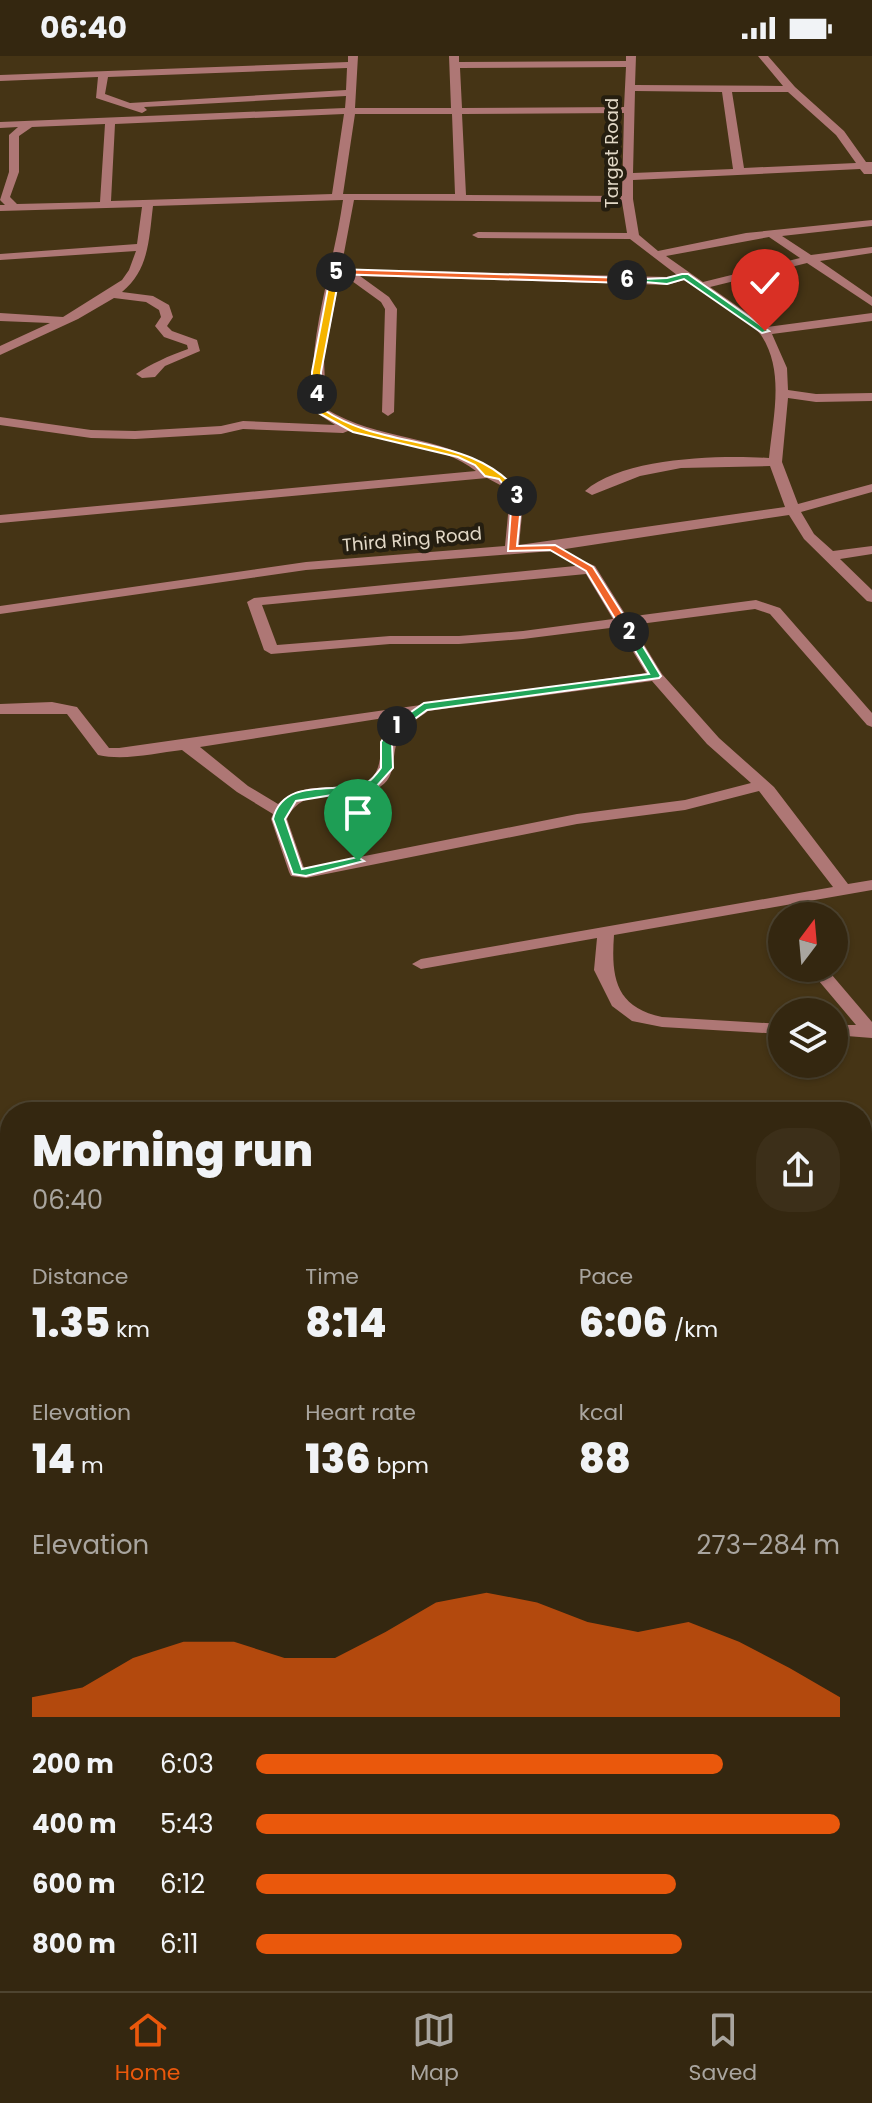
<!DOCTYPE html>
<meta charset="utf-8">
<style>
body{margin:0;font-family:Poppins,sans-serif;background:#3c2f19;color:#f1f3f6;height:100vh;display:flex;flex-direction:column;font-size:30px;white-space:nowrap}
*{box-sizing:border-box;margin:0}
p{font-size:26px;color:#a9a59f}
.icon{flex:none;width:44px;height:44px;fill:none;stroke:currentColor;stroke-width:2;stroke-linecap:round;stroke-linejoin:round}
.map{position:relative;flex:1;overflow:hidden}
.side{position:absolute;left:0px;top:1046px;width:872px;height:890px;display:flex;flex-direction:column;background:#342710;border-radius:32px 32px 0 0;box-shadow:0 2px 6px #0004,0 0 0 2px #4e4430}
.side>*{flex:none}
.needle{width:52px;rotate:16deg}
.tools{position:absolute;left:768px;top:846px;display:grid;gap:16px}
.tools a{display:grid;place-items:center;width:80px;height:80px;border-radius:50%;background:#342710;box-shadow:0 2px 6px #0004,0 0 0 2px #4e4430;font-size:40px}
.pin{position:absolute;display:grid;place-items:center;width:68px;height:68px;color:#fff;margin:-82px -34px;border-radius:50% 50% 50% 0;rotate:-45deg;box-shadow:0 0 8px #0007}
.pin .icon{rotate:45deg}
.km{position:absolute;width:40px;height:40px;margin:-20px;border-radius:50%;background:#222;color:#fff;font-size:22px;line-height:40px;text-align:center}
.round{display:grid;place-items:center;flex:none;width:84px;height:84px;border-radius:32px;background:#3c2f19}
.summary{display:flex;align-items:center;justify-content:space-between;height:136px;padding:0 32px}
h1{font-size:44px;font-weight:800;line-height:60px}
.metrics{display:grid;grid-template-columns:repeat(3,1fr);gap:12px;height:136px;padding:8px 32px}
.metrics div{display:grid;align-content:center}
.metrics b{font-size:40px;font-weight:800}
.metrics small{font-size:22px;font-weight:400}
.metrics p{font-size:22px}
.chart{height:224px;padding:16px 32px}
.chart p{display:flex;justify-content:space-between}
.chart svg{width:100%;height:144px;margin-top:8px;fill:#ea580c;opacity:.7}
ul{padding:0 32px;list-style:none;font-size:26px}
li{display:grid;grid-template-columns:128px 96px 1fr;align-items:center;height:60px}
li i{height:20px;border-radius:10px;background:#ea580c}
.status{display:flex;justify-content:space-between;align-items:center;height:56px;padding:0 40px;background:#342710;direction:ltr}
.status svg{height:22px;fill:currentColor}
.dock{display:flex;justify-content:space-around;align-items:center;height:112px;border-top:2px solid #4e4430;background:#342710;font-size:22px;color:#a9a59f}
.dock a{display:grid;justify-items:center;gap:4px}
.dock .selected{color:#ea580c}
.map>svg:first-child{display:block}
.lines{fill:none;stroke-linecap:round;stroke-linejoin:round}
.minor{fill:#ae7775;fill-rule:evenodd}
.split-1{fill:#22a559;stroke:#fff;stroke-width:2}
.split-2{fill:#22a559;stroke:#fff;stroke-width:2}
.split-3{fill:#f0652b;stroke:#fff;stroke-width:2}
.split-4{fill:#f5b400;stroke:#fff;stroke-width:2}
.split-5{fill:#f5b400;stroke:#fff;stroke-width:2}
.split-6{fill:#f0652b;stroke:#fff;stroke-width:2}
.split-7{fill:#22a559;stroke:#fff;stroke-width:2}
.labels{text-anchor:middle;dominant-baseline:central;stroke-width:8;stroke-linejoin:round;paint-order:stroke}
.far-street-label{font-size:18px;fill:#e2d8c6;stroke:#251e10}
</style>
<div class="status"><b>06:40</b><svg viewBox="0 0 49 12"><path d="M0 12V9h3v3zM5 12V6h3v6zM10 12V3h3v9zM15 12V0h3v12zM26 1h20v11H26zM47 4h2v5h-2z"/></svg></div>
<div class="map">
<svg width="872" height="1935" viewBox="0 0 872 1935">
<rect width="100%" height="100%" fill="#453415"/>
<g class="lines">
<path class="minor" d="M348,0H358L355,52H451L449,0H459V6L626,5V0H636L635,29L783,30L758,0H768L795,31L844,75L866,106H872V118H864L860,113L633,124V143L639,179L658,195L746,177L872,164V170L782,180L811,199L872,191V197L820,205L872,241V250L807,207L710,231L767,271L872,257V265L772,278L787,312L788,334L816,338L872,337V345L816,346L788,342L782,406L798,448L872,428V436L801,456L814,478L833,495L872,490V498L840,503L872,534V546L867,545L804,483L789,459L552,495L306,514L0,558V550L306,506L505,490L510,438L502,430L487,422L0,467V459L476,415C441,388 390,387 348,375L343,377L243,373L221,378L135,383L91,382L0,369V361L91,374L135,375L221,370L243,365L335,369L314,355C306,282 333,215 343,144L153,150C149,183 149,214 122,236L153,240L169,249L173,261L167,270L172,275L197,284L200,295L165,310L155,321L142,322L136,318C151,308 168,300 188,293L187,289L164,281L155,270L161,261L159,254L146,246L114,242L78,263L0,299V290L50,267L0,265V257L63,261L122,224L129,214L136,195L0,204V198L137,188L142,151L0,155V149H5L0,144L9,116V79L18,71L0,72V66L345,52L346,40L144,51L147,54L142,57L96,42L98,21L0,25V19L348,6ZM626,11L624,51L462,52L460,12ZM347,12L346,34L130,47L105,38L108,21ZM635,35L722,36L733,113L633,117ZM732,36H788L836,79L856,107L744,112ZM624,57L622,140L466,139L462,58ZM344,58L332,138L111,145L115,68ZM355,58H452L455,138H343ZM105,68L100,146L17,148L10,141L19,116V80L32,71ZM354,144L622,146L627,177L478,176L472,179L478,182L630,183L677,219L667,221L341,213ZM769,181L800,202L703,226L666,200ZM340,220H345L381,246L385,253L382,356L388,360L394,356L397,253L389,241L360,220L667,229L684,224C701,236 751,265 761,279C785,315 773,361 769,402C720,399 623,401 585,435L592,439L640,420L681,412L770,410L785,451L519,489L524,438C514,424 503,421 489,412C438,378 379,385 326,353L324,303Z
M581,504L595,510L627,561L756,544L780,552L872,657V671L867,669L770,558L755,553L632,569L662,618L719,682L774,731L848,828L872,824V834L614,879C611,921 615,951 662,961L782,968V978L662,971L632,965L612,950L594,914L597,882L421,913L412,908L421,903L833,831L759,735L685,754L577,768L306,822L291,820L289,816L271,763L273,758L237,736L182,694C155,697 125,705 98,699L67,658H0V648L52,646L77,651L109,692H119L646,617L618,571L523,583L459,588H390L271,598L264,594L247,546L254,542L575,510L576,505ZM586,518L613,563L523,575L459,580H390L277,589L262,549ZM652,625L707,688L751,727L685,744L577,758L304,812L287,763C303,727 346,747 376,733C400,722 389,698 400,679C406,669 419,662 428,655ZM403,659C372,683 388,710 369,724C344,741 308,719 278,748L248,730L200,691Z
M808,912H826L872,966V982L834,979V969H856Z
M10,1099V1111L0,1112V1100Z
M872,1112V1124L862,1125V1113Z
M0,1141L7,1142L10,1148V1191L3,1189L0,1184Z
M872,1477V1493L862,1494V1478Z
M872,1701V1721L862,1722V1702Z
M151,1926H177L178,1935H152Z"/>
</g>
<path class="split-1" d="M393,668L403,670L392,686L393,712L375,732L296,745L285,763L302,813L358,801L364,805L306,820L293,818L273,763C284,718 342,740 368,726C373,723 378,716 381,712V686Z"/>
<path class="split-2" d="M625,574H633L661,620L659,622L427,654L401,673L391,670L424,647L649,618L624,576Z"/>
<path class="split-3" d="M517,437L522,440L517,490L555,489L593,511L634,576L633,579H625L586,515L550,494L508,495L512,440Z"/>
<path class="split-4" d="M317,335L321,338L324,354C386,396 474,376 522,440L513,442L499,423L485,420L475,409L458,401L353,376L315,355L312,338Z"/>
<path class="split-5" d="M336,213L340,216L321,316V338L317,341L312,338V316L331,216Z"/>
<path class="split-6" d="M336,213L627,222L631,224L627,227L333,218Z"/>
<path class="split-7" d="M682,218H688L769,275L762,277L684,223L667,228L622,224L667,222Z"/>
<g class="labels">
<g class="far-street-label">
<text transform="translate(611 97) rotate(-90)">Target Road</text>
<text transform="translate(412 483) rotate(-5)">Third Ring Road</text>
</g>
</g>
</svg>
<div class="tools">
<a><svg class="needle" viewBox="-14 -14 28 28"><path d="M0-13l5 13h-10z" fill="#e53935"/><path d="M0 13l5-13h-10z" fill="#a9a59f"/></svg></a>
<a><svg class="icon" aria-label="layers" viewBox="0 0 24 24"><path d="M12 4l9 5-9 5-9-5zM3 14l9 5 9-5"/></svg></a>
</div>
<div class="pin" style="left:358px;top:805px;background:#1e9e55"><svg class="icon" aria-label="arrive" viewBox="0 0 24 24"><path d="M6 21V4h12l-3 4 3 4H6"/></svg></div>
<div class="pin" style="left:765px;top:275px;background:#d93025"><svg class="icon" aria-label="check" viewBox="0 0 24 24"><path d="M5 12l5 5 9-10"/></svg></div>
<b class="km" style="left:397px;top:670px">1</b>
<b class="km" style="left:629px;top:576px">2</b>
<b class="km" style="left:517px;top:440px">3</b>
<b class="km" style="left:317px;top:338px">4</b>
<b class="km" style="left:336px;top:216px">5</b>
<b class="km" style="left:627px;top:224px">6</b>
<section class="side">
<div class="summary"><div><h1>Morning run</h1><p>06:40</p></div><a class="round"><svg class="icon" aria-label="share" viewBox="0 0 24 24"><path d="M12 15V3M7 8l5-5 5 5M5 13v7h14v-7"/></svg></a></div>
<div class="metrics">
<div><p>Distance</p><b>1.35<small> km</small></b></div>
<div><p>Time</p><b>8:14</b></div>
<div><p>Pace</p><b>6:06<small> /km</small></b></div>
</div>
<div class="metrics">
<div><p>Elevation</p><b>14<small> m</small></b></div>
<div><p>Heart rate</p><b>136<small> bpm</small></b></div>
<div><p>kcal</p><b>88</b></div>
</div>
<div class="chart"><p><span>Elevation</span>273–284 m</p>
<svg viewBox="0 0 160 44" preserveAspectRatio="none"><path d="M0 44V38L10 35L20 26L30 21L40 21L50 26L60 26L70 18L80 9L90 6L100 9L110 15L120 18L130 15L140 21L150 29L160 38V44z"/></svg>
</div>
<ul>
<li><b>200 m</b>6:03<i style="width:80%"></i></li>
<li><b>400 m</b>5:43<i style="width:100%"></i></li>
<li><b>600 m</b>6:12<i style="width:72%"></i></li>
<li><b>800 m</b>6:11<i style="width:73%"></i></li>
</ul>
</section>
</div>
<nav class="dock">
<a class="selected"><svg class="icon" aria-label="home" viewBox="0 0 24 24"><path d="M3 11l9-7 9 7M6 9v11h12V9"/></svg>Home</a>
<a><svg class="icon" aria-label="map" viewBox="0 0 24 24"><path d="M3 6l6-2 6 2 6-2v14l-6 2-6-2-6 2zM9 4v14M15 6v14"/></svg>Map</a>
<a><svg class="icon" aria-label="saved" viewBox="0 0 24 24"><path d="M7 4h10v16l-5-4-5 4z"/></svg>Saved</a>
</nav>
